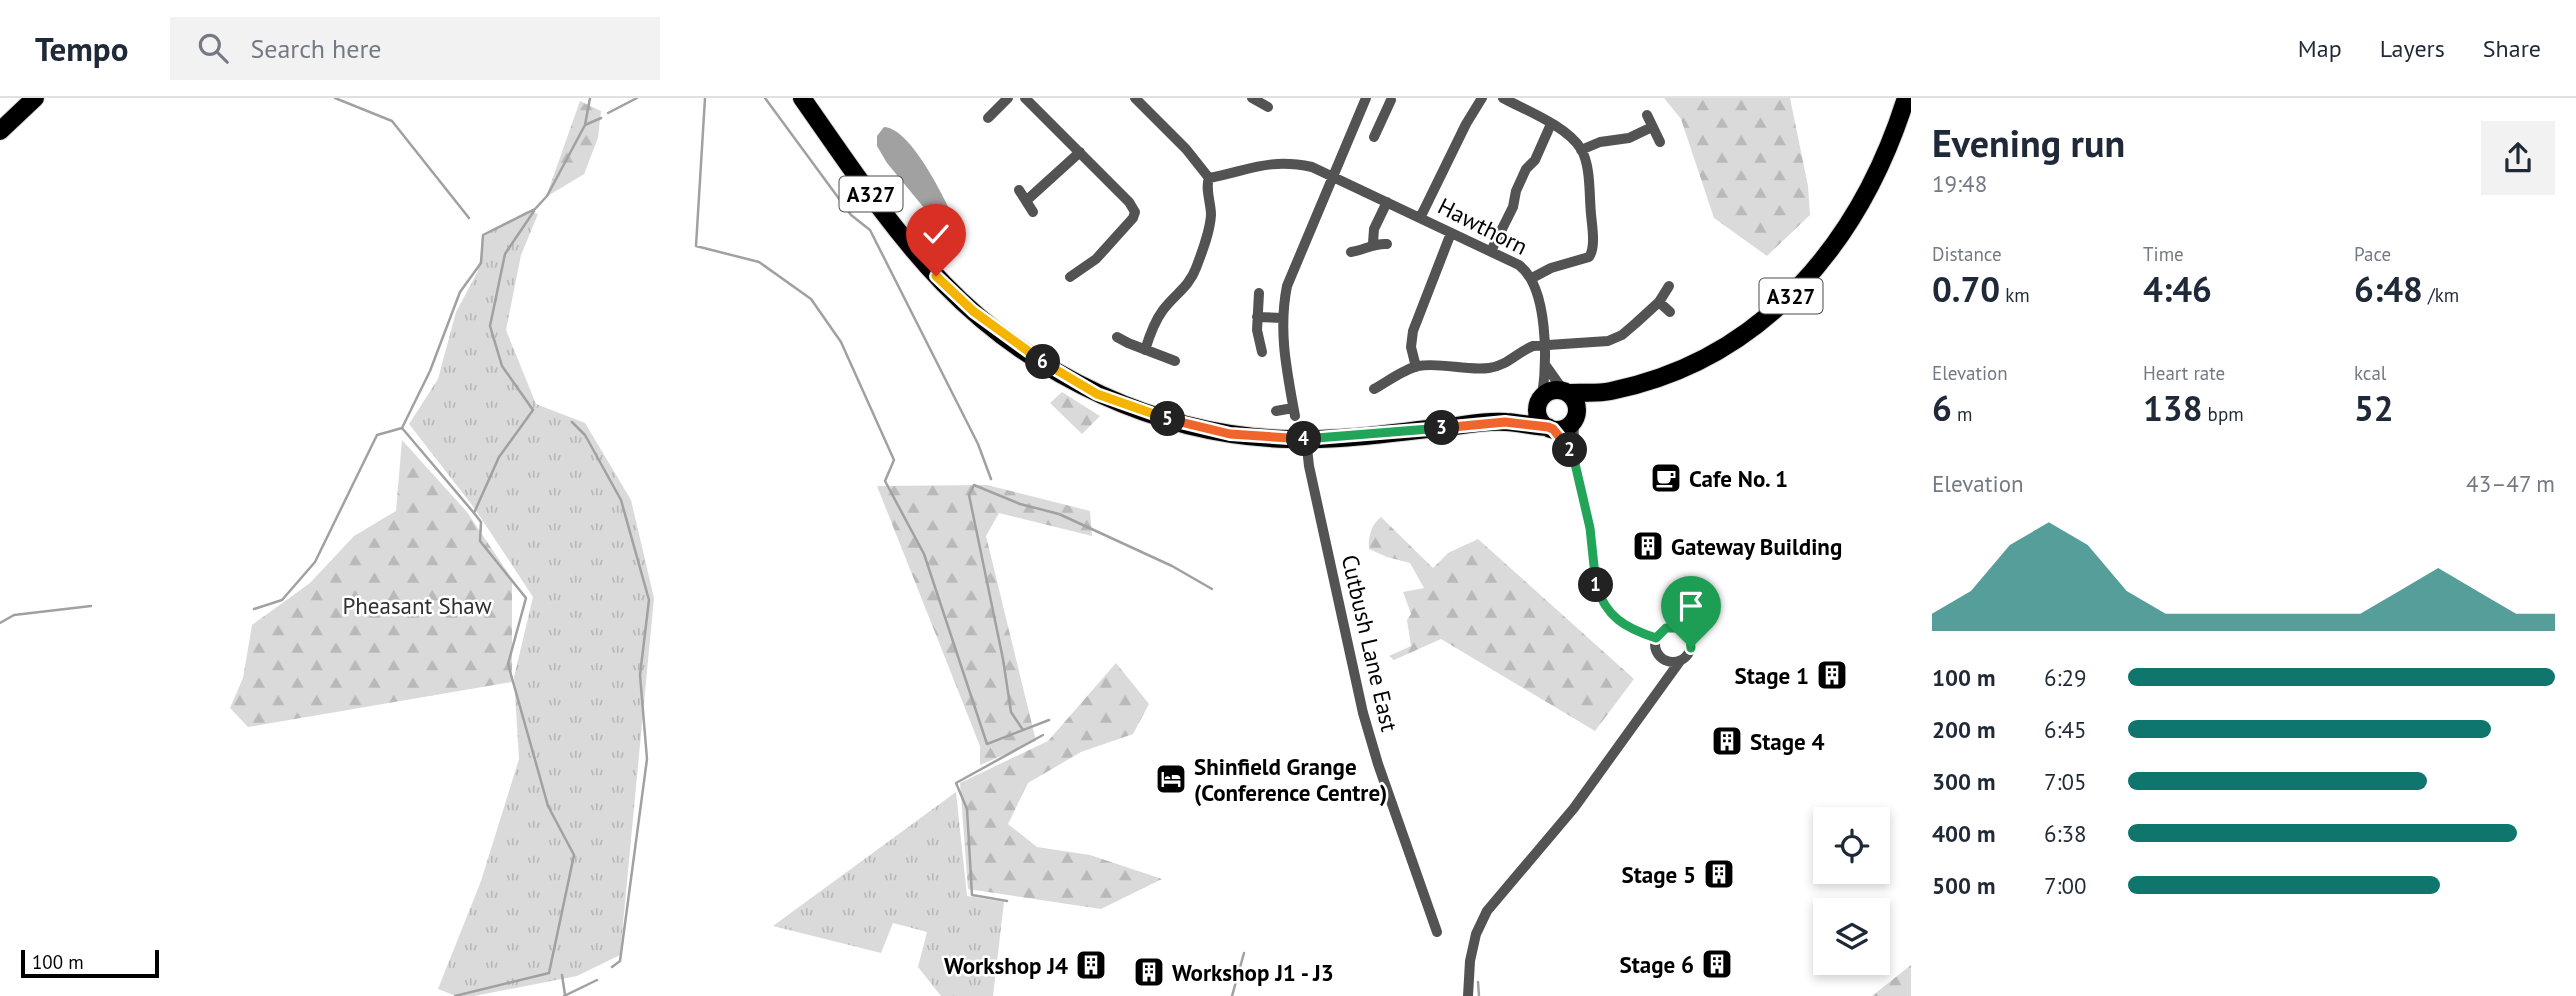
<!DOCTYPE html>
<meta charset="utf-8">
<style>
body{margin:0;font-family:"PT Sans",sans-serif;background:#f2f2f3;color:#1f2937;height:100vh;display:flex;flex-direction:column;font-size:26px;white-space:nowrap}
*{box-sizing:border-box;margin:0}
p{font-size:23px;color:#747a83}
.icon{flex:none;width:38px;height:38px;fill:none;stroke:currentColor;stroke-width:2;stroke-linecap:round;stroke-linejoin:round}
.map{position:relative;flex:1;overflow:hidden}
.sheet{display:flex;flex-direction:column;background:#fff;width:665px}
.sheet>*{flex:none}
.controls{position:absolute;left:1813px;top:709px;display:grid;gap:14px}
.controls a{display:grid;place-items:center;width:77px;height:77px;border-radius:0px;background:#fff;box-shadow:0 4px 10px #0003;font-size:35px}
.scale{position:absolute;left:21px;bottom:18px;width:138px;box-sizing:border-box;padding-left:7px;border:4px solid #000;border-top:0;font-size:19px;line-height:24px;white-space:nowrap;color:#000;-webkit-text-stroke:5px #fff;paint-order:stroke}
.pin{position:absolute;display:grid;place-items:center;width:60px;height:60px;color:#fff;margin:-72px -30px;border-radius:50% 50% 50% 0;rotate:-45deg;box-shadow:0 0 7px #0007}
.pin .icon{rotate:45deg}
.km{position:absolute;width:35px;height:35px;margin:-18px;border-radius:50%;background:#222;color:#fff;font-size:19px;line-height:35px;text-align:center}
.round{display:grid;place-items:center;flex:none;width:74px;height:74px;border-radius:0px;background:#f2f2f3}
.summary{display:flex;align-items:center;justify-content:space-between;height:119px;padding:0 21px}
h1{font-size:38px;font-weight:600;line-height:52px}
.metrics{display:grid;grid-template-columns:repeat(3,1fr);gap:10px;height:119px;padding:7px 21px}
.metrics div{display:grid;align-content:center}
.metrics b{font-size:35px;font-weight:600}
.metrics small{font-size:19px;font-weight:400}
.metrics p{font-size:19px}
.chart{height:196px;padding:14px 21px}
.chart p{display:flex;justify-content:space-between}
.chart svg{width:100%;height:126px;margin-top:7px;fill:#0f766e;opacity:.7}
ul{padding:0 21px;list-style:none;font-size:23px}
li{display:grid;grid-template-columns:112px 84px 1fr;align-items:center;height:52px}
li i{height:18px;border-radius:9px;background:#0f766e}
header{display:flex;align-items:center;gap:42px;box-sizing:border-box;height:98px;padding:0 35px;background:#fff;border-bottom:2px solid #e0e1e3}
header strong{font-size:33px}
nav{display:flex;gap:38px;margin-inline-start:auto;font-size:24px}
.search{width:490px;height:63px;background:#f2f2f3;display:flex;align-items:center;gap:18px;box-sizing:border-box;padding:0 24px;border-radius:0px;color:#747a83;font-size:26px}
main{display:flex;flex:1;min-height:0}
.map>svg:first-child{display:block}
.grass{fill:url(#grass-tufts)}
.forest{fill:url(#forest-firs)}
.water{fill:#a1a1a1}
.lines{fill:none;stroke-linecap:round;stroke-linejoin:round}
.stream{stroke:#a1a1a1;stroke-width:2.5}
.primary-casing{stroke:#dbdbdb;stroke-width:20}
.minor{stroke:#535353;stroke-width:10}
.primary{stroke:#000;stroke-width:18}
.split-1-casing{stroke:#fff;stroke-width:14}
.split-2-casing{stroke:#fff;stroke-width:14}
.split-3-casing{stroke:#fff;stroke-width:14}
.split-4-casing{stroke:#fff;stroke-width:14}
.split-5-casing{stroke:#fff;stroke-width:14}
.split-6-casing{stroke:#fff;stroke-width:14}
.split-7-casing{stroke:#fff;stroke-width:14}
.split-1{stroke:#22a559;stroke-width:9}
.split-2{stroke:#22a559;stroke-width:9}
.split-3{stroke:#f0652b;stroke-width:9}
.split-4{stroke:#22a559;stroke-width:9}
.split-5{stroke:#f0652b;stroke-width:9}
.split-6{stroke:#f5b400;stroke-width:9}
.split-7{stroke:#f5b400;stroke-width:9}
.labels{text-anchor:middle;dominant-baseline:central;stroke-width:5;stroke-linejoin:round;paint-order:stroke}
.shield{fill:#fff;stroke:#4c4c4c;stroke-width:2}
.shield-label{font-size:21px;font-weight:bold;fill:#000}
.street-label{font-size:23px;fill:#000;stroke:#fff}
.poi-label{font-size:23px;font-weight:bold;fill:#000;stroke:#fff;text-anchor:start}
.park-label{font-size:23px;fill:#313131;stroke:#fff}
</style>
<header>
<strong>Tempo</strong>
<div class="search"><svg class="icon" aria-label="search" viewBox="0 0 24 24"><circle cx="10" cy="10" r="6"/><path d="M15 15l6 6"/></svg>Search here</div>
<nav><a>Map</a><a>Layers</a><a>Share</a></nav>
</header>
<main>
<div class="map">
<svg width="1911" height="898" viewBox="0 0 1911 898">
<defs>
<pattern id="grass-tufts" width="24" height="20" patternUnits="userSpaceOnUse" patternTransform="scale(1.75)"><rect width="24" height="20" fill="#dadada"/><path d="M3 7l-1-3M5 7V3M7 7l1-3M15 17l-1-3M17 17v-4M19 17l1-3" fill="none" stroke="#b9b9b9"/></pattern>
<pattern id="forest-firs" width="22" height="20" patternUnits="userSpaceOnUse" patternTransform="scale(1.75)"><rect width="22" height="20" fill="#dadada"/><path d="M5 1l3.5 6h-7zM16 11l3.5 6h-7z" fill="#b9b9b9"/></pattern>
</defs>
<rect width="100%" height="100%" fill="#fff"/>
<path class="grass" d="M527,113L538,116L521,157L506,232L536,306L585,325L631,402L654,500L620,857L577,878L474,898H456L438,891L481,783L519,661L514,579L533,499L475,411L409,326L438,281L456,214L478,173L484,138Z
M956,694L967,798L1004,804L993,898H941L918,869L927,834L893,825L881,855L773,828Z"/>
<path class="forest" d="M1664,0H1790L1808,88L1810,117L1767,158L1714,120L1681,21Z
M580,3L601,13L598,40L584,76L546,99Z
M1062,294L1100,318L1082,336L1050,305Z
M402,342L467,414L512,481V584L248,629L230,610L243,580L252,527L310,485L354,438L396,413Z
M987,387L1090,413L1092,438L999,415L986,438L1036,643L980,667V648L877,388Z
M1381,419L1433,470L1448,455L1478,441L1634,581L1595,633L1441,541L1394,562L1389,558L1411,548L1407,522L1411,516L1403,494L1424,490L1410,465L1387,459L1369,451C1368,439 1371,427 1381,419Z
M1116,565L1149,606L1133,636L1081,654L1028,685L1008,726L1037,749L1090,757L1162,781L1101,811L968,791L960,685L1048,643Z
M1911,867V898H1872Z"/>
<path class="water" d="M884,29C912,30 948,107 959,132L955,144L948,145L925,111L887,65L877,48V38Z"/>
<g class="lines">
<path class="stream" d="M335,0L392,23L469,120
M705,0L696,148L759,164L811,201L841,244L894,362L885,383L924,456L987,646L1049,622
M765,0L851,117L870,132L978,346L991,381
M608,15L637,0
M585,27L601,20
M572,324L585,337L621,402L649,502L640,577L647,661L620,863L612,869
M402,330L474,415L481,424L480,443L526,500L508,566L548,708L574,757L549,875L455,898
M474,415L499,359L533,312L502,268L490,228L505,156L534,113
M254,511L282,502L315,464L377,337L402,330L430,273L460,194L481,165L483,137L535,111L547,98L585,27L590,0
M0,525L14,517L91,508
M1023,632L1011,614L1003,561L969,397L974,387L1020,406L1059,416L1172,468L1212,491
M1007,803L972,797L967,711L956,685L1043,637
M562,877L565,897
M1478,884L1479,898
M564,898L597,882
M1232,898L1244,855"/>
<g class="primary-casing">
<path id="primary" d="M802,0C847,64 890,130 944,186C1033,278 1160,338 1289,341C1342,343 1395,334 1448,329C1466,327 1487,322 1506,324C1520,325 1534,328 1548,329
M0,33L35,0
M1537 312a20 20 0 1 1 40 0a20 20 0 1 1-40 0Z
M1568,295C1582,294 1597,296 1611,293C1764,262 1861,143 1906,0"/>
</g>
<path class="minor" d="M1025,0L1129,104L1135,114L1133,120L1096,161L1070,179
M1135,0L1186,51L1209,80
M1252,0L1268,9
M1503,0C1525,12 1567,28 1581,51C1591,68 1589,96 1591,116C1592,128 1596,149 1589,159L1551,170L1532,180
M1647,17L1660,44
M988,20L1008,0
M1374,39L1391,2
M1581,52L1600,44L1629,40L1652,29
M1209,80C1250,72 1269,60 1312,69L1519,167C1549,190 1547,265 1542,299
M1019,92L1033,114
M1027,102L1080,54
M1420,120L1466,26L1482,0
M1373,145L1374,131L1387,104
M1491,153L1513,109L1516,93L1526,71L1535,62L1551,26
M1351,154C1365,152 1373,145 1387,146
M1259,195L1257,232L1262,254
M1659,204L1670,214
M1257,219L1282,220
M1117,239L1128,245L1175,263
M1145,252C1149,239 1154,224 1163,212C1174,197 1189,189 1196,170C1202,154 1210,134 1211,117C1211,105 1205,91 1209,80
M1546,268L1563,292
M1416,269L1411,249L1413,233L1451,135
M1374,291C1387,284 1404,271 1418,268C1441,264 1466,273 1489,270C1509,267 1517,254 1533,248L1608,243L1622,237L1636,225L1659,204L1669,188
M1276,313L1293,310
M1295,318C1287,274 1278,233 1287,188L1366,0
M1574,322L1573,357L1590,430L1596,486L1600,499L1607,512L1618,522L1656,540
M1553,331L1573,357
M1306,341L1309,368L1363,615L1378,666L1437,834
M1655 546a18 18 0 1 1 36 0a18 18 0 1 1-36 0Z
M1468,898L1470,863L1476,836L1487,813L1574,710L1680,563"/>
<use href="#primary" class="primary"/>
</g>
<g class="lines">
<g class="split-1-casing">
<path id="split-1" d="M1596,487C1606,519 1625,530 1656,540L1666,530H1681L1690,539L1691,550"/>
</g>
<g class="split-2-casing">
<path id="split-2" d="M1570,352L1573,357L1590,430L1596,487"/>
</g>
<g class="split-3-casing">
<path id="split-3" d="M1442,330L1505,324L1548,329L1553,331L1570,352"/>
</g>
<g class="split-4-casing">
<path id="split-4" d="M1304,341L1442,330"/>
</g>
<g class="split-5-casing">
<path id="split-5" d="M1168,321L1230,336L1304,341"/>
</g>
<g class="split-6-casing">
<path id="split-6" d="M1043,264L1097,296L1168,321"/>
</g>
<g class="split-7-casing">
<path id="split-7" d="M936,178L973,213L1043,264"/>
</g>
<use href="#split-1" class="split-1"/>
<use href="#split-2" class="split-2"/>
<use href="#split-3" class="split-3"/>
<use href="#split-4" class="split-4"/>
<use href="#split-5" class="split-5"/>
<use href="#split-6" class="split-6"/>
<use href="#split-7" class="split-7"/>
</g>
<defs>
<g id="cafe-square" transform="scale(1.575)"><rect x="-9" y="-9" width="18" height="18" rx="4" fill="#000" stroke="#fff"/><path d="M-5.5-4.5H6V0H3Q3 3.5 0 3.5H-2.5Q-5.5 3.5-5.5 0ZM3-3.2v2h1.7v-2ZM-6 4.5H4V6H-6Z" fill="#fff"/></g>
<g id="building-square" transform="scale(1.575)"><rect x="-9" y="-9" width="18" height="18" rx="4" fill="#000" stroke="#fff"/><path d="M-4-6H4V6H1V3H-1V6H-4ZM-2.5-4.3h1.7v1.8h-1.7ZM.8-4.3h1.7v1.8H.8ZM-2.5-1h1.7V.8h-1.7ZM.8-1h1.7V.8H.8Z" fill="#fff"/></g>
<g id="hotel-square" transform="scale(1.575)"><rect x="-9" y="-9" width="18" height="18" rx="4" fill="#000" stroke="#fff"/><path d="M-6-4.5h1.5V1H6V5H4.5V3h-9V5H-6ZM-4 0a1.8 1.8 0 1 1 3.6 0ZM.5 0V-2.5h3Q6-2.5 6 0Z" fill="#fff"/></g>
</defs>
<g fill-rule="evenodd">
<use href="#cafe-square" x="1666" y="380"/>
<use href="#building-square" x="1648" y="448"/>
<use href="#building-square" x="1832" y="577"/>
<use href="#building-square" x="1727" y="643"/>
<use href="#hotel-square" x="1171" y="681"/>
<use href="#building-square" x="1719" y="776"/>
<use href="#building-square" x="1717" y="866"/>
<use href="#building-square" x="1091" y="867"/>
<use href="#building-square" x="1149" y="874"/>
</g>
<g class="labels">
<g class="shield">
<rect x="839.5" y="78.5" width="63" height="35" rx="5"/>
<rect x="1759.5" y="180.5" width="63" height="35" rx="5"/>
</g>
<g class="shield-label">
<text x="871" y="96">A327</text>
<text x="1791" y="198">A327</text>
</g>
<g class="street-label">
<text transform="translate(1483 128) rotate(27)">Hawthorn</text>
<text transform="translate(1370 545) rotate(77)">Cutbush Lane East</text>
</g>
<g class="poi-label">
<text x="1689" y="380">Cafe No. 1</text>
<text x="1671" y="448">Gateway Building</text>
<text x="1809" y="577" text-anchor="end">Stage 1</text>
<text x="1750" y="643">Stage 4</text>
<text x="1194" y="668">Shinfield Grange<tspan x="1194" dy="26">(Conference Centre)</tspan></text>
<text x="1696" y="776" text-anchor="end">Stage 5</text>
<text x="1694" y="866" text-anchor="end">Stage 6</text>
<text x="1068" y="867" text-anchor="end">Workshop J4</text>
<text x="1172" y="874">Workshop J1 - J3</text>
</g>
<g class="park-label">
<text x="417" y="507">Pheasant Shaw</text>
</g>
</g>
</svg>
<div class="controls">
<a><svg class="icon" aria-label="locate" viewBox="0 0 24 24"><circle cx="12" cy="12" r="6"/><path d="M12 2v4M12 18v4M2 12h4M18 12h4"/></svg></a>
<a><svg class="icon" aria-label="layers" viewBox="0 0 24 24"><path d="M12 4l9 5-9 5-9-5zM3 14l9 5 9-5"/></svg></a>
</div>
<div class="scale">100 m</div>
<div class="pin" style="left:1691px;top:550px;background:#1e9e55"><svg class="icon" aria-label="arrive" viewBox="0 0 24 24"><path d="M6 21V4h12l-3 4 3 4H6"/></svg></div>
<div class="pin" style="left:936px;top:178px;background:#d93025"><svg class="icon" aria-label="check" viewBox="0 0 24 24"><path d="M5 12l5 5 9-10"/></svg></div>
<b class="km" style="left:1596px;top:487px">1</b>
<b class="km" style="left:1570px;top:352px">2</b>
<b class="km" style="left:1442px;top:330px">3</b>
<b class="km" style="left:1304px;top:341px">4</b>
<b class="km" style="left:1168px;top:321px">5</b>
<b class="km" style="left:1043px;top:264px">6</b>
</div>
<section class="sheet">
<div class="summary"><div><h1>Evening run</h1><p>19:48</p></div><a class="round"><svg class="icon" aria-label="share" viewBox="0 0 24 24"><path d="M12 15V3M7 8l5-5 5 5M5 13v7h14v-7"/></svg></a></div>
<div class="metrics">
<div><p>Distance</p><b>0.70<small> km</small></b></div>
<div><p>Time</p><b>4:46</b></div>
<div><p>Pace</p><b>6:48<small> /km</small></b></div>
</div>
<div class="metrics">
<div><p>Elevation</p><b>6<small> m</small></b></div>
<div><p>Heart rate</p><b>138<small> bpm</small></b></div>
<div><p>kcal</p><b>52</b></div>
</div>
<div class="chart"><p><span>Elevation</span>43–47 m</p>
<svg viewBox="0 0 160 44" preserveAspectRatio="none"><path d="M0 44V38L10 30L20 14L30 6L40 14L50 30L60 38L70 38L80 38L90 38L100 38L110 38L120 30L130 22L140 30L150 38L160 38V44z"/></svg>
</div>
<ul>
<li><b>100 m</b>6:29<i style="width:100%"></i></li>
<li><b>200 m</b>6:45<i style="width:85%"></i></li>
<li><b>300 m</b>7:05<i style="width:70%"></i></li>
<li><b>400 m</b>6:38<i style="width:91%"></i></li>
<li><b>500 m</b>7:00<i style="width:73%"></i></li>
</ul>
</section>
</main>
